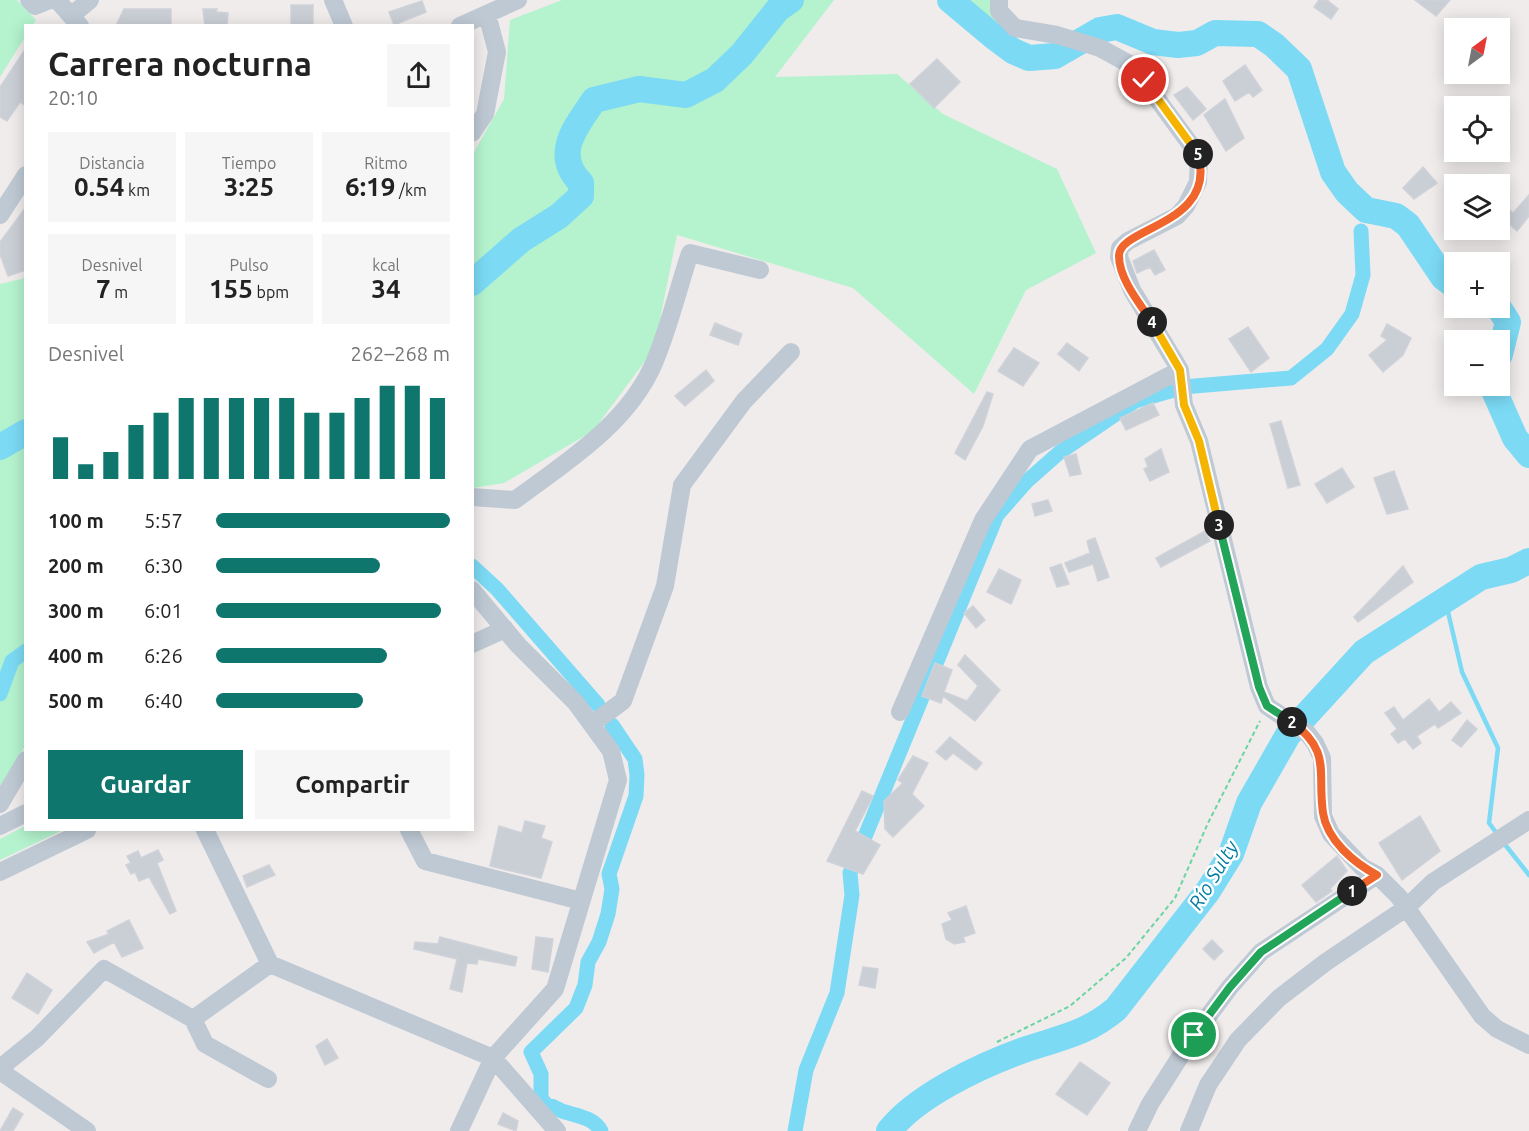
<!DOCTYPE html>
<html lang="es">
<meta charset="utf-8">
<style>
body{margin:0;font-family:Ubuntu,sans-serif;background:#f6f6f6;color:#222;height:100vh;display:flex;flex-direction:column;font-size:22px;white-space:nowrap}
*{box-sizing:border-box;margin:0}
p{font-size:20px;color:#767676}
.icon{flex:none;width:33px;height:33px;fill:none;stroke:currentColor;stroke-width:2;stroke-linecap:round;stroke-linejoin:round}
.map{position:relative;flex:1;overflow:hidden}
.panel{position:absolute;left:24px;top:24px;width:450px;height:807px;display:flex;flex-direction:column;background:#fff;border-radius:0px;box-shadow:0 3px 15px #0003}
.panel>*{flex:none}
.needle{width:39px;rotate:32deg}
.buttons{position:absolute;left:1444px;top:18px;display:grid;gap:12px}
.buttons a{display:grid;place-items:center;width:66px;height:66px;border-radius:0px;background:#fff;box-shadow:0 3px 15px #0003;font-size:30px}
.pin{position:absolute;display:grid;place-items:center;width:51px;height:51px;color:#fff;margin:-26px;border:3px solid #fff;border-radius:50%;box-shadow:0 2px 6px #0007}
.km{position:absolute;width:30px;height:30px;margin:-15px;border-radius:50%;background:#222;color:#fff;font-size:16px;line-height:30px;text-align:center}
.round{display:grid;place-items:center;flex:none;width:63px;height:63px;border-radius:0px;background:#f6f6f6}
.summary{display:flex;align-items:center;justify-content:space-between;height:102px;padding:0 24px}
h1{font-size:33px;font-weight:700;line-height:45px}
.figures{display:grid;grid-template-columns:repeat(3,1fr);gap:9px;height:102px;padding:6px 24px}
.figures div{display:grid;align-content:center;border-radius:0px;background:#f6f6f6;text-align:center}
.figures b{font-size:26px;font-weight:700}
.figures small{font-size:16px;font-weight:400}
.figures p{font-size:16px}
.chart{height:168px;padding:12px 24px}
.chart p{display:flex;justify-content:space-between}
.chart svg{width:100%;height:108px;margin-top:6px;stroke:#0f766e;stroke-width:6}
.primary-button{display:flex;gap:12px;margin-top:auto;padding:12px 24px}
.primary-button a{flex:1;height:69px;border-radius:0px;background:#0f766e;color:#fff;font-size:24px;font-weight:700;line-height:69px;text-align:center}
.primary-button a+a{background:#f6f6f6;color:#222}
ul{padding:0 24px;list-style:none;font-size:20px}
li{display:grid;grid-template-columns:96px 72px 1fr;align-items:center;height:45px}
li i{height:15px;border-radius:8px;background:#0f766e}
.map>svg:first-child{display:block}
.green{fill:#b4f3ce}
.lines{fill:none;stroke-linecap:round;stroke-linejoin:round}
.stream{stroke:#7cdaf5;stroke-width:4.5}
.canal{stroke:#7cdaf5;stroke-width:15}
.river{stroke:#7cdaf5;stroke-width:26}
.building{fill:#caced5;stroke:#cfd2d9;stroke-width:1.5}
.path{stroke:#69d5a1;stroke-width:2;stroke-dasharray:4.5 3;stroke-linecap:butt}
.minor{stroke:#bec9d4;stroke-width:18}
.split-1-casing{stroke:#fff;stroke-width:12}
.split-2-casing{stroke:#fff;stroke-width:12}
.split-3-casing{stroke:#fff;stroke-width:12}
.split-4-casing{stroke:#fff;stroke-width:12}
.split-5-casing{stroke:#fff;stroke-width:12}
.split-6-casing{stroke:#fff;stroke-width:12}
.split-1{stroke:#22a559;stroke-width:8}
.split-2{stroke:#f0652b;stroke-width:8}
.split-3{stroke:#22a559;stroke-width:8}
.split-4{stroke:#f5b400;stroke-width:8}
.split-5{stroke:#f0652b;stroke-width:8}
.split-6{stroke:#f5b400;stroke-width:8}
.labels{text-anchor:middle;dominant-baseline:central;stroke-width:5;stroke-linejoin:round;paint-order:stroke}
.water-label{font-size:20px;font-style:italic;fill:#027da1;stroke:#fff}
</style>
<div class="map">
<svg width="1529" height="1131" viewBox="0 0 1529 1131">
<rect width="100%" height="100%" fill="#f0ecec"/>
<path class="green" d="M0,0H17L36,20L33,25L26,26L25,37L0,77Z
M562,0H834L775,77L897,74L943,114L1057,169L1096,253L1026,290L974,394L853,288L677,235L654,349L593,431L504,483L473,488V154L504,99L510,20Z
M952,0H1002L1007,45Z
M25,278V746L0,787V284Z
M25,826L26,830H63L0,860V839Z"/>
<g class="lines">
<path class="stream" d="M1445,599L1462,672L1498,748L1489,823L1498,835
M1503,842L1529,875"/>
<path class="canal" d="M1183,387L1291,378L1327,349L1352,314L1363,275L1361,231
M472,566L497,589L598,705
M0,694L12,661L26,651
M601,1131C594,1118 578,1116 565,1112C558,1110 555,1106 547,1105L541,1099V1074L531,1052L576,1008L585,985L588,962L599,942L608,914L612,889L609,874L636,796L637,775L635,759L612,725
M795,1131L806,1070L837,993L852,895L850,873L997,515L1026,482L1060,452L1135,401L1174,390"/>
<path class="river" d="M950,0L993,36L1013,51L1029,58L1055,56L1100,30L1117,27L1153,42L1178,45L1197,43L1215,33L1258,34L1274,45L1299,69L1333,172L1347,192L1366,210L1396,216L1408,225L1443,277L1455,286
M472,283L521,240L559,216L581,196V183C552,154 576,127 594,100L639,89L686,95L715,80L742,54L778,9L791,0
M1499,308L1508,322L1500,354
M1492,386L1515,438L1529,455
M0,447L26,432
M889,1131C916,1096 980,1066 1021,1051C1058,1038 1085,1035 1116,1009L1208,891L1231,854L1249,803L1288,735L1364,652L1481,577L1511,570L1529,561"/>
</g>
<path class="building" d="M1319,0H1327L1338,9L1331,19L1314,7Z
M1415,0H1450L1436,16Z
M422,1L426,12L394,25L389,12Z
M291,5H313V26H291Z
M124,9H171V26H116Z
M203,9H217L216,12L228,13L227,26H205Z
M26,48V106L20,102L7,121L0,117V87Z
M937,59L960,82L934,108L910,84Z
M1245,65L1262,90L1253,97L1249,92L1235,101L1223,81Z
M1187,87L1206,109L1193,120L1174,95Z
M1225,99L1244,138L1226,151L1204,115Z
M1423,167L1437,183L1414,199L1403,188Z
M1529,195V216L1517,231L1500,216V201L1513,213Z
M26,207V270L8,276L0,254V242Z
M1154,250L1165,270L1155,275L1150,267L1137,273L1133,261Z
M715,323L742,334L738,345L710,335Z
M1387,324L1411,338L1403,355L1383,372L1369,355L1387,340L1381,336Z
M1248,327L1269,358L1251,372L1229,339Z
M1067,343L1088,358L1079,371L1058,354Z
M1014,348L1039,363L1023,386L998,371Z
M706,370L714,381L685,406L675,396Z
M987,392L993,394L983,426L965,460L955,453Z
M1153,403L1159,415L1126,430L1120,418Z
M1281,421L1300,485L1288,488L1270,424Z
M1161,449L1169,472L1150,481L1144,469L1148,467L1145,459Z
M1076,454L1081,474L1070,476L1064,457Z
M1342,468L1354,487L1327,503L1315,484Z
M1394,471L1408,509L1387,514L1374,478Z
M1048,500L1052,511L1035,516L1032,504Z
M1205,531L1210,541L1161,567L1156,558Z
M1095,538L1109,577L1098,581L1093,564L1069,572L1065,563L1090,553L1087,541Z
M1061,564L1069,584L1057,587L1050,568Z
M1403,566L1413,582L1358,622L1354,617Z
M999,569L1021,580L1011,604L987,592Z
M973,606L985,620L976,628L964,613Z
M965,655L1000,690L975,721L943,696L941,703L922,696L935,663L952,670L944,692L967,701L978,686L958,665Z
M1429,699L1439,712L1451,702L1461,713L1438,728L1435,724L1417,736L1421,743L1413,749L1405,739L1398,743L1391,734L1397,729L1385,713L1394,707L1403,720Z
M1467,720L1477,729L1461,747L1452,740Z
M950,737L982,763L976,770L953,753L946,760L936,752Z
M913,756L928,763L912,794L924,806L893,837L885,829L884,801L903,783L898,780Z
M862,791L873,796L855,831L880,845L863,874L827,861Z
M1420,816L1440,851L1402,880L1379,843Z
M525,821L545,826L541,838L552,842L541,878L490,866L499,826L522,833Z
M158,850L163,860L157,863L176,911L170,914L149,877L139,881L135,872L131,874L126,865L131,863L127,856L138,851L141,858Z
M1337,856L1347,871L1330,889L1332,891L1316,902L1302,885Z
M269,865L275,875L247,887L243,876Z
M966,906L975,933L963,937L965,942L954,944L946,939L942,924L952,920L948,913Z
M129,920L143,948L122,957L114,942L94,953L87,942L109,934L107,931Z
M440,937L517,957L515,966L478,959L477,964L467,963L462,992L450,989L457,959L414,949L415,942L438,944Z
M536,937L553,939L548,972L532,969Z
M1212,940L1223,951L1214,960L1203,949Z
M863,967L878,969L875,988L859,985Z
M27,973L52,990L38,1014L12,998Z
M327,1039L338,1058L325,1065L316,1046Z
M1080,1062L1110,1083L1087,1115L1056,1094Z
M13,1108L23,1114L13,1131H0Z
M503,1113L518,1121L516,1131L498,1124Z"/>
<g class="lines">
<path class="path" d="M997,1042L1070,1006L1126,958L1175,898L1208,823L1260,721"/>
<path class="minor" d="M29,0L35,6L50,0
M57,0L80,26
M333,0L344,26
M999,0V11L1015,28L1057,35L1100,48L1133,66L1199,156L1198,182L1186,206L1177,216L1128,241L1120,248L1119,257L1132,290L1180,370L1184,405L1199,441L1259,687L1267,706L1308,734L1315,743L1322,758L1323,816L1331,834L1362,867L1377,875L1399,897L1482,1016L1497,1029L1529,1045
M72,15L90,0
M460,26L518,0
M472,133L485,114L497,52L487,14
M0,215L26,175
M472,497L515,500C566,462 628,424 654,363C669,328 678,289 690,253L760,270
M472,644L505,629
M900,712L983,520L1030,449L1180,370
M592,724L623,701L665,586L682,485L744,401L791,352
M0,804L26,760
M0,826L26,813
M205,830L270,964L493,1058L557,1131
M409,830L425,861L581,901
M0,872L87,830
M193,1019L270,964
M0,1068L37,1038L104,969L193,1019L205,1044L268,1079
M0,1071L87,1131
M459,1131L493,1058L555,989L618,780L611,751L576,703L518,645L472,590
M1137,1131L1150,1104L1194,1035L1230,987L1261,952L1377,875
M1189,1131L1208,1085L1238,1040L1279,998L1326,962L1406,908L1433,882L1529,820"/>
</g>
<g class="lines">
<g class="split-1-casing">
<path id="split-1" d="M1194,1035L1230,987L1261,952L1352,891"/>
</g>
<g class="split-2-casing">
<path id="split-2" d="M1292,722C1332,752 1317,771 1323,813C1327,840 1354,863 1377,875L1352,891"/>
</g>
<g class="split-3-casing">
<path id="split-3" d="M1219,525L1259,687L1267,706L1292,722"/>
</g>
<g class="split-4-casing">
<path id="split-4" d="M1152,322L1180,370L1184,405L1199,441L1219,525"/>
</g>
<g class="split-5-casing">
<path id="split-5" d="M1152,322C1140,304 1119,279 1119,256C1118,227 1218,225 1198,154"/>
</g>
<g class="split-6-casing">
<path id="split-6" d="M1144,80L1198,154"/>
</g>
<use href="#split-1" class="split-1"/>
<use href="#split-2" class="split-2"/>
<use href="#split-3" class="split-3"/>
<use href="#split-4" class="split-4"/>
<use href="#split-5" class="split-5"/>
<use href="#split-6" class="split-6"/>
</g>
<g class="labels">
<g class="water-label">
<text transform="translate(1213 875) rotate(-59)">Río Sulty</text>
</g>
</g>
</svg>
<div class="buttons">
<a><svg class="needle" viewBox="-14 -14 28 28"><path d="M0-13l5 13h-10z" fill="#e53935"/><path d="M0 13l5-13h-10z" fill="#767676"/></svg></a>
<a><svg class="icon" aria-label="locate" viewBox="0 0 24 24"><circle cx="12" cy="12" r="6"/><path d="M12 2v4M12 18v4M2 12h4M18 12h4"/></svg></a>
<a><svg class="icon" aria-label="layers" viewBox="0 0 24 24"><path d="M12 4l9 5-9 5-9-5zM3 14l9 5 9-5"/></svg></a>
<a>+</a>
<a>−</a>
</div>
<div class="pin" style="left:1194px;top:1035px;background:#1e9e55"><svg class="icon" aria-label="arrive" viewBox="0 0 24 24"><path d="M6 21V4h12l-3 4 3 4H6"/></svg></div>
<div class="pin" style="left:1144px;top:80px;background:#d93025"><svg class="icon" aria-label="check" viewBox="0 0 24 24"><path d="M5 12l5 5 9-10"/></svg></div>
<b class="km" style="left:1352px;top:891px">1</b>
<b class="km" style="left:1292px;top:722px">2</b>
<b class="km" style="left:1219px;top:525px">3</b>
<b class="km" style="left:1152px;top:322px">4</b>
<b class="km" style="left:1198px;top:154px">5</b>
<section class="panel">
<div class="summary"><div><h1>Carrera nocturna</h1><p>20:10</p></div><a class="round"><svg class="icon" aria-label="share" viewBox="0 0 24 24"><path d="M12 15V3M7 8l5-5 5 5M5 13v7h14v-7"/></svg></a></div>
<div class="figures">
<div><p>Distancia</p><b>0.54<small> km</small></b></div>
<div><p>Tiempo</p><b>3:25</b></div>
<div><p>Ritmo</p><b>6:19<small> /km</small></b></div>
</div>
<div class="figures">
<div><p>Desnivel</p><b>7<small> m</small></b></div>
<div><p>Pulso</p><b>155<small> bpm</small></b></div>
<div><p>kcal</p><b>34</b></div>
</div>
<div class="chart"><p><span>Desnivel</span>262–268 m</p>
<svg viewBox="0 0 160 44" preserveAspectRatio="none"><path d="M5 44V27M15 44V38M25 44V33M35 44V22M45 44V17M55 44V11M65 44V11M75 44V11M85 44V11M95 44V11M105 44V17M115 44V17M125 44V11M135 44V6M145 44V6M155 44V11"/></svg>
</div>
<ul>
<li><b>100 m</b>5:57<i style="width:100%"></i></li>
<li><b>200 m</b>6:30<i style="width:70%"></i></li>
<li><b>300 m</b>6:01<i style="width:96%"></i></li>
<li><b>400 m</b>6:26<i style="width:73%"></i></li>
<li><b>500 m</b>6:40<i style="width:63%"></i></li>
</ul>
<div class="primary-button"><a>Guardar</a><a>Compartir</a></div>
</section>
</div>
